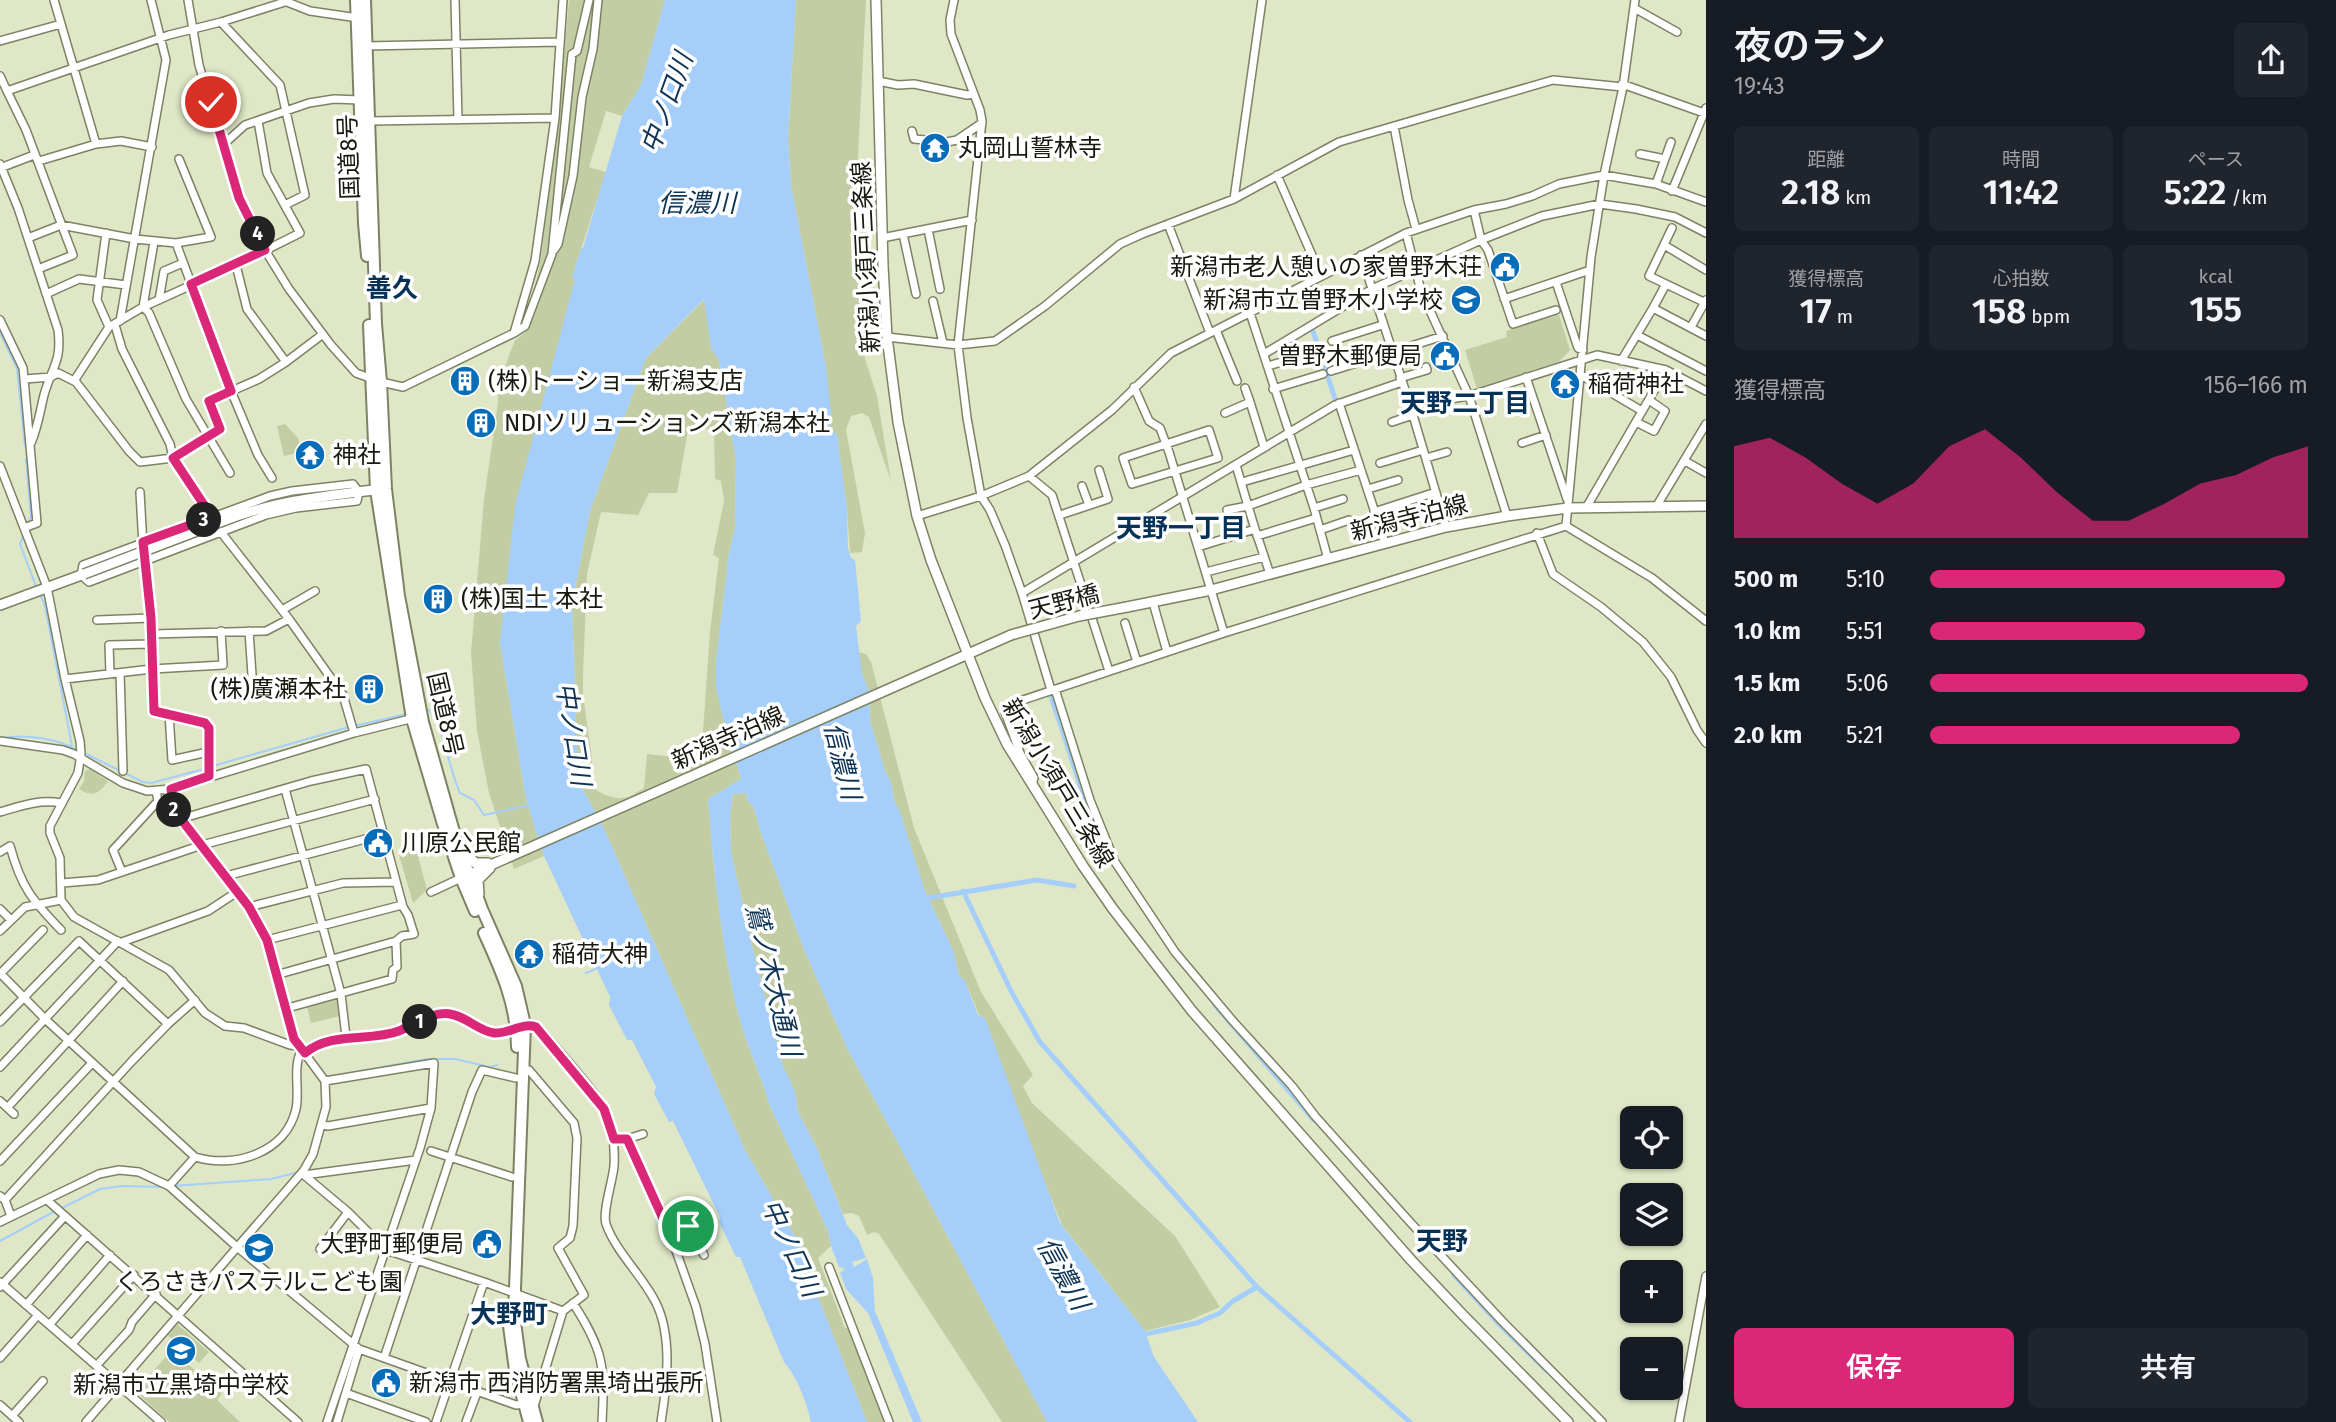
<!DOCTYPE html>
<html lang="ja">
<meta charset="utf-8">
<style>
body{margin:0;font-family:"Fira Sans","Noto Sans JP",sans-serif;background:#20242c;color:#f1f3f6;height:100vh;display:flex;flex-direction:column;font-size:26px;white-space:nowrap}
*{box-sizing:border-box;margin:0}
p{font-size:23px;color:#9ea1a6}
.icon{flex:none;width:38px;height:38px;fill:none;stroke:currentColor;stroke-width:2;stroke-linecap:round;stroke-linejoin:round}
.map{position:relative;flex:1;overflow:hidden}
.details{display:flex;flex-direction:column;background:#171b24;width:630px}
.details>*{flex:none}
.tools{position:absolute;left:1620px;top:1106px;display:grid;gap:14px}
.tools a{display:grid;place-items:center;width:63px;height:63px;border-radius:10px;background:#171b24;box-shadow:0 2px 5px #0004;font-size:35px}
.pin{position:absolute;display:grid;place-items:center;width:60px;height:60px;color:#fff;margin:-30px;border:4px solid #fff;border-radius:50%;box-shadow:0 2px 7px #0007}
.km{position:absolute;width:35px;height:35px;margin:-18px;border-radius:50%;background:#222;color:#fff;font-size:19px;line-height:35px;text-align:center}
.round{display:grid;place-items:center;flex:none;width:74px;height:74px;border-radius:10px;background:#20242c}
.headline{display:flex;align-items:center;justify-content:space-between;height:119px;padding:0 28px}
h1{font-size:38px;font-weight:600;line-height:52px}
.stats{display:grid;grid-template-columns:repeat(3,1fr);gap:10px;height:119px;padding:7px 28px}
.stats div{display:grid;align-content:center;border-radius:10px;background:#20242c;text-align:center}
.stats b{font-size:35px;font-weight:600}
.stats small{font-size:19px;font-weight:400}
.stats p{font-size:19px}
.chart{height:196px;padding:14px 28px}
.chart p{display:flex;justify-content:space-between}
.chart svg{width:100%;height:126px;margin-top:7px;fill:#db2777;opacity:.7}
.primary-button{display:flex;gap:14px;margin-top:auto;padding:14px 28px}
.primary-button a{flex:1;height:80px;border-radius:10px;background:#db2777;color:#fff;font-size:28px;font-weight:600;line-height:80px;text-align:center}
.primary-button a+a{background:#20242c;color:#f1f3f6}
ul{padding:0 28px;list-style:none;font-size:23px}
li{display:grid;grid-template-columns:112px 84px 1fr;align-items:center;height:52px}
li i{height:18px;border-radius:9px;background:#db2777}
main{display:flex;flex:1;min-height:0}
.map>svg:first-child{display:block}
.green{fill:#c3cda4;fill-rule:evenodd}
.water{fill:#a5cffa}
.lines{fill:none;stroke-linecap:round;stroke-linejoin:round}
.stream{stroke:#a5cffa;stroke-width:2}
.canal{stroke:#a5cffa;stroke-width:5}
.minor-casing{stroke:#7c8365;stroke-width:10}
.major-casing{stroke:#7c8365;stroke-width:12}
.highway-casing{stroke:#7c8365;stroke-width:14}
.minor{stroke:#fff;stroke-width:7}
.major{stroke:#fff;stroke-width:9}
.highway{stroke:#fff;stroke-width:10}
.major-bridge-casing{stroke:#7c8365;stroke-width:12;stroke-linecap:butt}
.major-bridge{stroke:#fff;stroke-width:9}
.route-casing{stroke:#fff;stroke-width:14}
.route{stroke:#db2777;stroke-width:9}
.labels{text-anchor:middle;dominant-baseline:central;stroke-width:7;stroke-linejoin:round;paint-order:stroke}
.poi-label{font-size:24px;fill:#181a0f;stroke:#fff;text-anchor:start}
.street-label{font-size:24px;fill:#181a0f;stroke:#fff}
.water-label{font-size:26px;font-style:italic;fill:#0e3456;stroke:#fff}
.neighbourhood-label{font-size:26px;font-weight:bold;fill:#073257;stroke:#fff}
</style>
<main>
<div class="map">
<svg width="1706" height="1422" viewBox="0 0 1706 1422">
<rect width="100%" height="100%" fill="#dfe7c7"/>
<path class="green" d="M569,0H665L641,85L622,116L606,111L589,167L606,172L572,277L575,278L500,643L526,799L544,856L514,869L489,793L477,731L471,653L484,499L498,403V385L515,340L525,333L541,259L561,86Z
M796,0H866L857,175L862,328L865,359L877,396L891,481L869,417L862,413L851,416L846,430L865,533L862,552L850,553L847,509L837,436L829,426L831,423L826,367L791,185L788,139Z
M705,299L711,348L719,360L736,460L735,528L729,553L716,662L723,718L741,779L708,799C714,872 721,946 739,1017C747,1047 761,1075 769,1104L828,1231L831,1246L818,1258L845,1328H849L885,1422H867L804,1261L805,1254L745,1150L606,833L578,780L572,604L590,511L646,358ZM714,429L715,479L721,481L724,501L713,555L719,558L710,632L701,760L647,754L644,788C639,791 633,795 628,797C617,801 598,794 591,785L592,759L583,695V675L587,574L601,512L638,515L649,493H677L688,430Z
M1559,315L1570,350L1559,362L1477,389L1465,350L1507,337L1506,331Z
M285,424L298,438L302,452L284,456L277,426Z
M858,652L866,654L871,662L914,828L981,992L1033,1075L1023,1086L1032,1103L1175,1236L1220,1307L1190,1320L1145,1331L1062,1225L1023,1128L985,1019L979,1015L965,981L959,975L953,950L925,891L899,810C890,799 895,783 886,774L870,721L869,691L862,673Z
M90,769L108,781C100,793 92,798 79,789L84,781L85,771Z
M746,793L748,801L754,808L761,833L803,947L847,1048L1047,1422H1002L879,1234L874,1232L867,1235L859,1216L852,1213L843,1214L816,1146L798,1112L795,1091L783,1066L752,946L731,852L730,816L733,794Z
M416,849L427,890L413,903L399,855Z
M335,998L339,1001L340,1016L311,1023L307,1006Z
M176,1323L209,1352L199,1363L166,1334Z
M172,1350L222,1394L217,1400L240,1422H169L135,1391Z"/>
<path class="water" d="M665,0H796L788,139L791,185L826,367L832,423L829,426L837,435L847,509L848,548L851,558L855,560L861,621L856,626L862,673L869,691L870,721L886,774C895,783 890,799 899,809L925,891L953,950L959,975L965,981L978,1015L985,1018L1060,1223L1145,1331L1154,1357L1198,1422H1047L847,1048L803,947L761,833L754,808L748,801L746,793L733,794L730,816L731,852L752,946L783,1066L795,1091L798,1112L816,1146L847,1225L858,1238L866,1258L852,1262L854,1267L867,1259L873,1278L875,1311L922,1422H913L868,1313L846,1289L840,1272L844,1271L843,1268L839,1267L831,1246L828,1231L769,1104C761,1074 747,1047 739,1017C721,946 714,872 708,799L741,779L723,718L716,687V662L729,553L735,528L736,460L719,360L711,348L704,299L646,358L590,511L572,604L578,780L606,833L745,1150L805,1254L804,1261L867,1422H811C806,1401 798,1378 784,1362L740,1257H736L719,1222L720,1217L673,1121L669,1122L654,1094L656,1087L632,1040H627L609,1005L610,997L544,856L526,799L500,643L515,506L575,279L572,277L581,249L583,248L622,116L641,85Z"/>
<g class="lines">
<path class="stream" d="M0,333L17,368L25,446
M26,459L31,517L28,524
M23,536L20,544L37,589
M40,594L45,606L72,746
M426,711L430,710C446,735 448,766 460,793L474,800L484,815L529,805
M354,726L407,714
M1,738C25,734 56,738 77,750
M82,752L143,782L151,783L208,768
M213,766L349,727
M586,973L598,968
M326,1077L428,1059H455L490,1067L497,1065
M173,1186L271,1179L299,1172
M62,1208L100,1189L122,1186L164,1187
M0,1241L57,1210"/>
<path class="canal" d="M1312,328L1337,405
M1050,693L1088,809L1106,848
M963,891L1012,993L1040,1042L1257,1287
M928,898L1037,880L1074,886
M1215,1005L1314,1120
M1454,1275L1500,1325L1547,1371
M1146,1334L1197,1323L1220,1313L1233,1301L1257,1287L1410,1422"/>
<g class="minor-casing">
<path id="minor" d="M54,0L96,144
M188,0L199,65L239,198L265,250L289,289L331,345L356,373L381,382L403,387L514,333L535,261L555,118L563,0
M282,0L310,11L358,18
M455,0L458,120
M954,0L950,20L951,34L980,110L982,121L958,345L967,418L981,496L990,510L1005,545L1022,593L1051,690
M1634,8L1677,32
M221,22L280,85L305,195L285,205
M0,41L61,24
M366,46L560,42
M0,76L7,91L169,35L221,22L285,2
M878,81L898,85L914,84L967,95L974,94
M1622,84L1704,113L1706,108
M7,91L26,130L73,255L38,269
M369,121L555,118
M1394,126L1408,200L1416,229
M912,131L914,139L947,142L957,140L982,123
M224,144L245,125L309,103L334,99L360,100
M1640,154L1665,159
M179,159L211,237L176,243L231,391L258,455L272,478
M0,164L18,208L58,330C62,362 52,366 44,395C40,411 38,427 31,443
M0,168L34,155L39,161L96,144L121,141L152,147
M1277,175L1321,276
M1656,184L1671,142
M1672,191L1704,113
M1234,199L1262,0
M1474,210L1481,240L1488,250L1513,324L1556,310
M1168,224L1210,333
M1672,228L1649,276L1706,303
M928,229L940,289
M106,233L97,300L109,327
M1406,233L1421,291L1469,396L1507,516
M903,234L916,294
M28,238L61,225L135,239L176,243
M882,238L972,220
M154,242L143,307L149,313L186,399L230,473
M1664,245L1706,270
M554,250L558,244L573,176L582,97L593,49L598,0
M1361,255L1410,405L1446,527
M236,265L247,309L286,362
M1556,282L1578,348L1583,350
M46,294L79,279L126,285
M1504,299L1590,270
M159,300L164,271L183,263
M933,301L943,343
M1653,308L1666,284
M1250,313L1314,508L1328,559
M0,320L23,368L37,523L24,528
M120,321L166,60L151,0
M115,325L122,349L170,444L173,458L220,429L209,401L259,379L286,362L323,334
M1691,327L1706,300
M1216,330L1237,381
M514,333L525,326L552,254L572,54L577,51L589,0
M1637,335L1706,371
M887,337L958,345L995,341L1045,306L1120,244L1142,234L1234,199L1339,142L1553,80L1623,87
M1332,341L1382,325
M1264,354L1372,289L1481,240L1542,216L1600,204L1636,209L1675,217L1706,233
M1621,361L1653,308L1706,336
M1268,366L1316,352
M1331,371L1443,336
M1581,375L1642,411
M1526,377L1567,499
M1400,378L1427,370L1426,367
M25,379L51,377L58,373L76,382L129,451L140,462L173,458L224,536L289,619L343,695L354,733
M74,381L109,327L143,307L236,265L300,233L267,173L258,121
M1134,387L1149,421L1160,428L1169,452L1224,633
M1245,388L1250,402
M1273,389L1323,374
M1339,403L1385,543
M1410,405L1469,396L1597,355L1666,370L1706,391
M1225,413L1250,402L1264,447
M1392,422L1413,415
M1636,422L1654,431L1665,411L1649,400
M1209,430L1218,458L1132,484L1123,458Z
M1522,443L1546,435
M1426,458L1447,452
M1685,461L1706,473
M1380,463L1423,450
M1236,465L1248,506L1306,485L1361,470
M0,466L47,587L65,679L80,741L81,754L78,773L50,826V833L60,858L61,900L74,917L169,970L205,1013L225,1026L244,1028L290,1045L298,1046
M1029,476L1052,495L1109,671
M1242,482L1354,450
M353,484L359,492L357,501L296,508L266,515L89,582L81,575L83,565L270,496L292,491Z
M1082,486L1089,505
M1368,489L1398,480
M140,492L143,546
M1656,507L1706,424
M1314,508L1343,499
M1586,508L1666,370
M1227,510L1248,506L1255,529
M1374,512L1436,492
M1060,515L1108,499L1099,470
M917,516L981,496L1029,476L1112,410L1171,353L1406,233L1474,210L1506,204L1532,196L1559,184L1604,175L1656,184L1706,202
M1566,526L1591,257L1604,175L1623,87L1635,0
M1566,526L1652,578L1706,621
M1320,530L1349,520
M1537,533L1553,574L1601,607L1643,642L1671,677L1697,730L1706,743
M1257,536L1316,518
M1198,547L1255,529L1270,574
M145,558L152,634
M1206,572L1264,557
M1022,593L1335,405L1402,382
M1154,606L1167,652
M282,610L315,591
M97,620L151,618
M1125,623L1137,662
M249,631L252,675
M110,673L109,645L151,644
M120,673L123,771
M65,679L152,669L223,665L221,631
M1055,689L1090,800L1115,862L1175,952L1232,1020L1292,1086L1315,1116L1410,1222L1502,1321L1602,1422
M169,714L172,760L208,752
M0,741L63,750L74,754L123,783L147,791L171,789L354,733L414,718
M209,776V728L205,723L154,711L152,634L266,631L289,619
M1032,785L1034,778L1020,753L1005,712L1006,708L1014,703L1224,633L1566,526
M285,789L341,994L346,1037
M0,812C21,806 39,799 61,803
M180,819L311,781L366,769L403,907L408,915L414,934L402,936L396,941L397,967L393,970L392,979L284,1009
M0,852L10,846C21,887 32,900 61,930
M122,872L113,850L158,801L156,791
M226,876L384,834
M62,883L98,880L202,845L375,799
M431,892L461,878
M249,907L343,883L395,882
M0,909L11,920
M0,931L25,907L61,900
M267,940L402,905
M122,942L208,911L237,892
M0,973L45,1019L195,1157C234,1169 286,1153 296,1109C300,1091 292,1065 302,1050
M0,974L43,930
M276,975L396,941
M0,1022L79,941L168,1024
M305,1053C332,1031 369,1042 399,1031C414,1026 433,1011 450,1014C466,1016 478,1031 494,1033C512,1035 524,1019 540,1029C559,1052 590,1084 604,1108C613,1125 615,1147 614,1166C613,1180 602,1212 606,1224C616,1252 641,1274 655,1301C673,1335 667,1385 661,1422
M0,1067L118,941
M325,1081L434,1063L431,1108L420,1148L327,1422
M0,1101L14,1114
M8,1107L123,981
M322,1125L328,1126L431,1108
M627,1139L670,1234L696,1307L705,1344L717,1422
M613,1140L627,1139L643,1134
M431,1151L512,1177
M0,1161L92,1063
M304,1175L348,1212L386,1250L484,1282L563,1311
M304,1175L416,1160
M169,1186L195,1157
M0,1196L5,1200L11,1216
M5,1200L132,1061L168,1024L195,1000
M47,1200L298,1422
M0,1222L99,1174L119,1170L139,1172L169,1186L237,1247L359,1349L516,1405L535,1403L563,1311L584,1295L558,1248L570,1238L573,1226L577,1138L574,1123L529,1070L523,1068
M670,1234L684,1225L688,1226L704,1255
M320,1249L348,1212
M829,1267L889,1422
M0,1282L161,1422
M0,1287L65,1216
M573,1303C604,1351 605,1366 602,1422
M26,1305L87,1235
M50,1324L110,1255
M72,1344L134,1275
M0,1358L38,1315
M384,1358L472,1092L482,1070L516,1078
M97,1365L129,1330L132,1322L156,1294
M346,1393L426,1422
M0,1405L19,1422
M12,1416L43,1381
M86,1422L304,1170L313,1154L326,1107L325,1081L294,1039L267,940L249,907L174,810L171,789
M337,1422L359,1349
M436,1422L484,1282
M466,1422L478,1390
M1679,1422L1706,1276"/>
</g>
<g class="major-casing">
<path id="major" d="M876,0L883,266L887,337L898,422L917,516L931,560L985,698L1007,744L1083,866L1113,909L1192,1011L1411,1260L1463,1315L1568,1422
M223,521C274,501 326,496 381,489
M0,605L84,574
M1127,607L1211,590L1446,527L1507,516L1568,508L1706,506
M464,850L475,863H488
M466,876L1011,635
M479,894L478,880L490,868"/>
</g>
<g class="highway-casing">
<path id="highway" d="M356,0L364,223L367,256
M365,0L376,324L381,382L386,489L399,596L423,722L456,839L482,909L516,986L525,1025L514,1315L520,1359L537,1422
M369,325L376,490L412,719L443,824L461,878L475,911
M484,933C501,970 517,1005 517,1047
M509,1326L515,1370L529,1422"/>
</g>
<use href="#minor" class="minor"/>
<use href="#major" class="major"/>
<use href="#highway" class="highway"/>
<g class="major-bridge-casing">
<path id="major-bridge" d="M84,574L223,521
M1011,635L1079,616L1127,607"/>
</g>
<use href="#major-bridge" class="major-bridge"/>
</g>
<g class="lines">
<g class="route-casing">
<path id="route" d="M211,102L239,198L265,250L191,284L231,391L209,401L220,429L173,458L212,517L143,542L151,618L154,711L205,723L209,728V776L171,789L174,810L249,907L267,940L294,1039L305,1053C332,1031 369,1042 399,1031C414,1025 433,1011 450,1014C466,1016 478,1031 494,1033C510,1034 522,1022 536,1027L604,1109L614,1139H627L670,1234L684,1225L688,1226"/>
</g>
<use href="#route" class="route"/>
</g>
<defs>
<g id="temple-disc" transform="scale(1.575)"><circle r="9.5" fill="#086db9" stroke="#fff"/><path d="M0-6L5-2H3V0L6.5 2.5H4V6H1.5V3h-3V6H-4V2.5H-6.5L-3 0V-2H-5Z" fill="#fff"/></g>
<g id="civic-disc" transform="scale(1.575)"><circle r="9.5" fill="#086db9" stroke="#fff"/><path d="M-.6-6.5H3V-4.5H.6V-3L4-1V1h2V6H-6V1h2V-1L-.6-3ZM-1.2 2.5V6h2.4V2.5Z" fill="#fff"/></g>
<g id="school-disc" transform="scale(1.575)"><circle r="9.5" fill="#086db9" stroke="#fff"/><path d="M0-5L7-2L0 1L-7-2ZM-4 1L0 2.5L4 1V4Q0 6-4 4Z" fill="#fff"/></g>
<g id="building-disc" transform="scale(1.575)"><circle r="9.5" fill="#086db9" stroke="#fff"/><path d="M-4-6H4V6H1V3H-1V6H-4ZM-2.5-4.3h1.7v1.8h-1.7ZM.8-4.3h1.7v1.8H.8ZM-2.5-1h1.7V.8h-1.7ZM.8-1h1.7V.8H.8Z" fill="#fff"/></g>
</defs>
<g fill-rule="evenodd">
<use href="#temple-disc" x="935" y="148"/>
<use href="#civic-disc" x="1505" y="267"/>
<use href="#school-disc" x="1466" y="300"/>
<use href="#civic-disc" x="1445" y="356"/>
<use href="#building-disc" x="465" y="381"/>
<use href="#temple-disc" x="1565" y="384"/>
<use href="#building-disc" x="481" y="423"/>
<use href="#temple-disc" x="310" y="455"/>
<use href="#building-disc" x="438" y="599"/>
<use href="#building-disc" x="369" y="689"/>
<use href="#civic-disc" x="378" y="843"/>
<use href="#temple-disc" x="529" y="954"/>
<use href="#civic-disc" x="487" y="1244"/>
<use href="#school-disc" x="259" y="1248"/>
<use href="#school-disc" x="181" y="1351"/>
<use href="#civic-disc" x="386" y="1383"/>
</g>
<g class="labels">
<g class="poi-label">
<text x="958" y="148">丸岡山誓林寺</text>
<text x="1482" y="267" text-anchor="end">新潟市老人憩いの家曽野木荘</text>
<text x="1443" y="300" text-anchor="end">新潟市立曽野木小学校</text>
<text x="1422" y="356" text-anchor="end">曽野木郵便局</text>
<text x="488" y="381">(株)トーショー新潟支店</text>
<text x="1588" y="384">稲荷神社</text>
<text x="504" y="423">NDIソリューションズ新潟本社</text>
<text x="333" y="455">神社</text>
<text x="461" y="599">(株)国土 本社</text>
<text x="346" y="689" text-anchor="end">(株)廣瀬本社</text>
<text x="401" y="843">川原公民館</text>
<text x="552" y="954">稲荷大神</text>
<text x="464" y="1244" text-anchor="end">大野町郵便局</text>
<text x="259" y="1282" text-anchor="middle">くろさきパステルこども園</text>
<text x="409" y="1383">新潟市 西消防署黒埼出張所</text>
<text x="181" y="1385" text-anchor="middle">新潟市立黒埼中学校</text>
</g>
<g class="street-label">
<text transform="translate(349 157) rotate(-92)">国道8号</text>
<text transform="translate(866 257) rotate(-93)">新潟小須戸三条線</text>
<text transform="translate(1409 518) rotate(-14)">新潟寺泊線</text>
<text transform="translate(1064 602) rotate(-14)">天野橋</text>
<text transform="translate(445 714) rotate(77)">国道8号</text>
<text transform="translate(728 738) rotate(-24)">新潟寺泊線</text>
<text transform="translate(1058 783) rotate(59)">新潟小須戸三条線</text>
</g>
<g class="water-label">
<text transform="translate(667 103) rotate(-70)">中ノ口川</text>
<text x="697" y="203">信濃川</text>
<text transform="translate(573 734) rotate(81)">中ノ口川</text>
<text transform="translate(842 761) rotate(76)">信濃川</text>
<text transform="translate(773 980) rotate(76)">鷲ノ木大通川</text>
<text transform="translate(791 1248) rotate(65)">中ノ口川</text>
<text transform="translate(1063 1274) rotate(61)">信濃川</text>
</g>
<g class="neighbourhood-label">
<text x="392" y="288">善久</text>
<text x="1465" y="403">天野二丁目</text>
<text x="1181" y="528">天野一丁目</text>
<text x="1442" y="1241">天野</text>
<text x="509" y="1314">大野町</text>
</g>
</g>
</svg>
<div class="tools">
<a><svg class="icon" aria-label="locate" viewBox="0 0 24 24"><circle cx="12" cy="12" r="6"/><path d="M12 2v4M12 18v4M2 12h4M18 12h4"/></svg></a>
<a><svg class="icon" aria-label="layers" viewBox="0 0 24 24"><path d="M12 4l9 5-9 5-9-5zM3 14l9 5 9-5"/></svg></a>
<a>+</a>
<a>−</a>
</div>
<div class="pin" style="left:688px;top:1226px;background:#1e9e55"><svg class="icon" aria-label="arrive" viewBox="0 0 24 24"><path d="M6 21V4h12l-3 4 3 4H6"/></svg></div>
<div class="pin" style="left:211px;top:102px;background:#d93025"><svg class="icon" aria-label="check" viewBox="0 0 24 24"><path d="M5 12l5 5 9-10"/></svg></div>
<b class="km" style="left:420px;top:1022px">1</b>
<b class="km" style="left:174px;top:810px">2</b>
<b class="km" style="left:204px;top:520px">3</b>
<b class="km" style="left:258px;top:234px">4</b>
</div>
<section class="details">
<div class="headline"><div><h1>夜のラン</h1><p>19:43</p></div><a class="round"><svg class="icon" aria-label="share" viewBox="0 0 24 24"><path d="M12 15V3M7 8l5-5 5 5M5 13v7h14v-7"/></svg></a></div>
<div class="stats">
<div><p>距離</p><b>2.18<small> km</small></b></div>
<div><p>時間</p><b>11:42</b></div>
<div><p>ペース</p><b>5:22<small> /km</small></b></div>
</div>
<div class="stats">
<div><p>獲得標高</p><b>17<small> m</small></b></div>
<div><p>心拍数</p><b>158<small> bpm</small></b></div>
<div><p>kcal</p><b>155</b></div>
</div>
<div class="chart"><p><span>獲得標高</span>156–166 m</p>
<svg viewBox="0 0 160 44" preserveAspectRatio="none"><path d="M0 44V12L10 9L20 16L30 25L40 32L50 25L60 12L70 6L80 16L90 28L100 38L110 38L120 32L130 25L140 22L150 16L160 12V44z"/></svg>
</div>
<ul>
<li><b>500 m</b>5:10<i style="width:94%"></i></li>
<li><b>1.0 km</b>5:51<i style="width:57%"></i></li>
<li><b>1.5 km</b>5:06<i style="width:100%"></i></li>
<li><b>2.0 km</b>5:21<i style="width:82%"></i></li>
</ul>
<div class="primary-button"><a>保存</a><a>共有</a></div>
</section>
</main>
